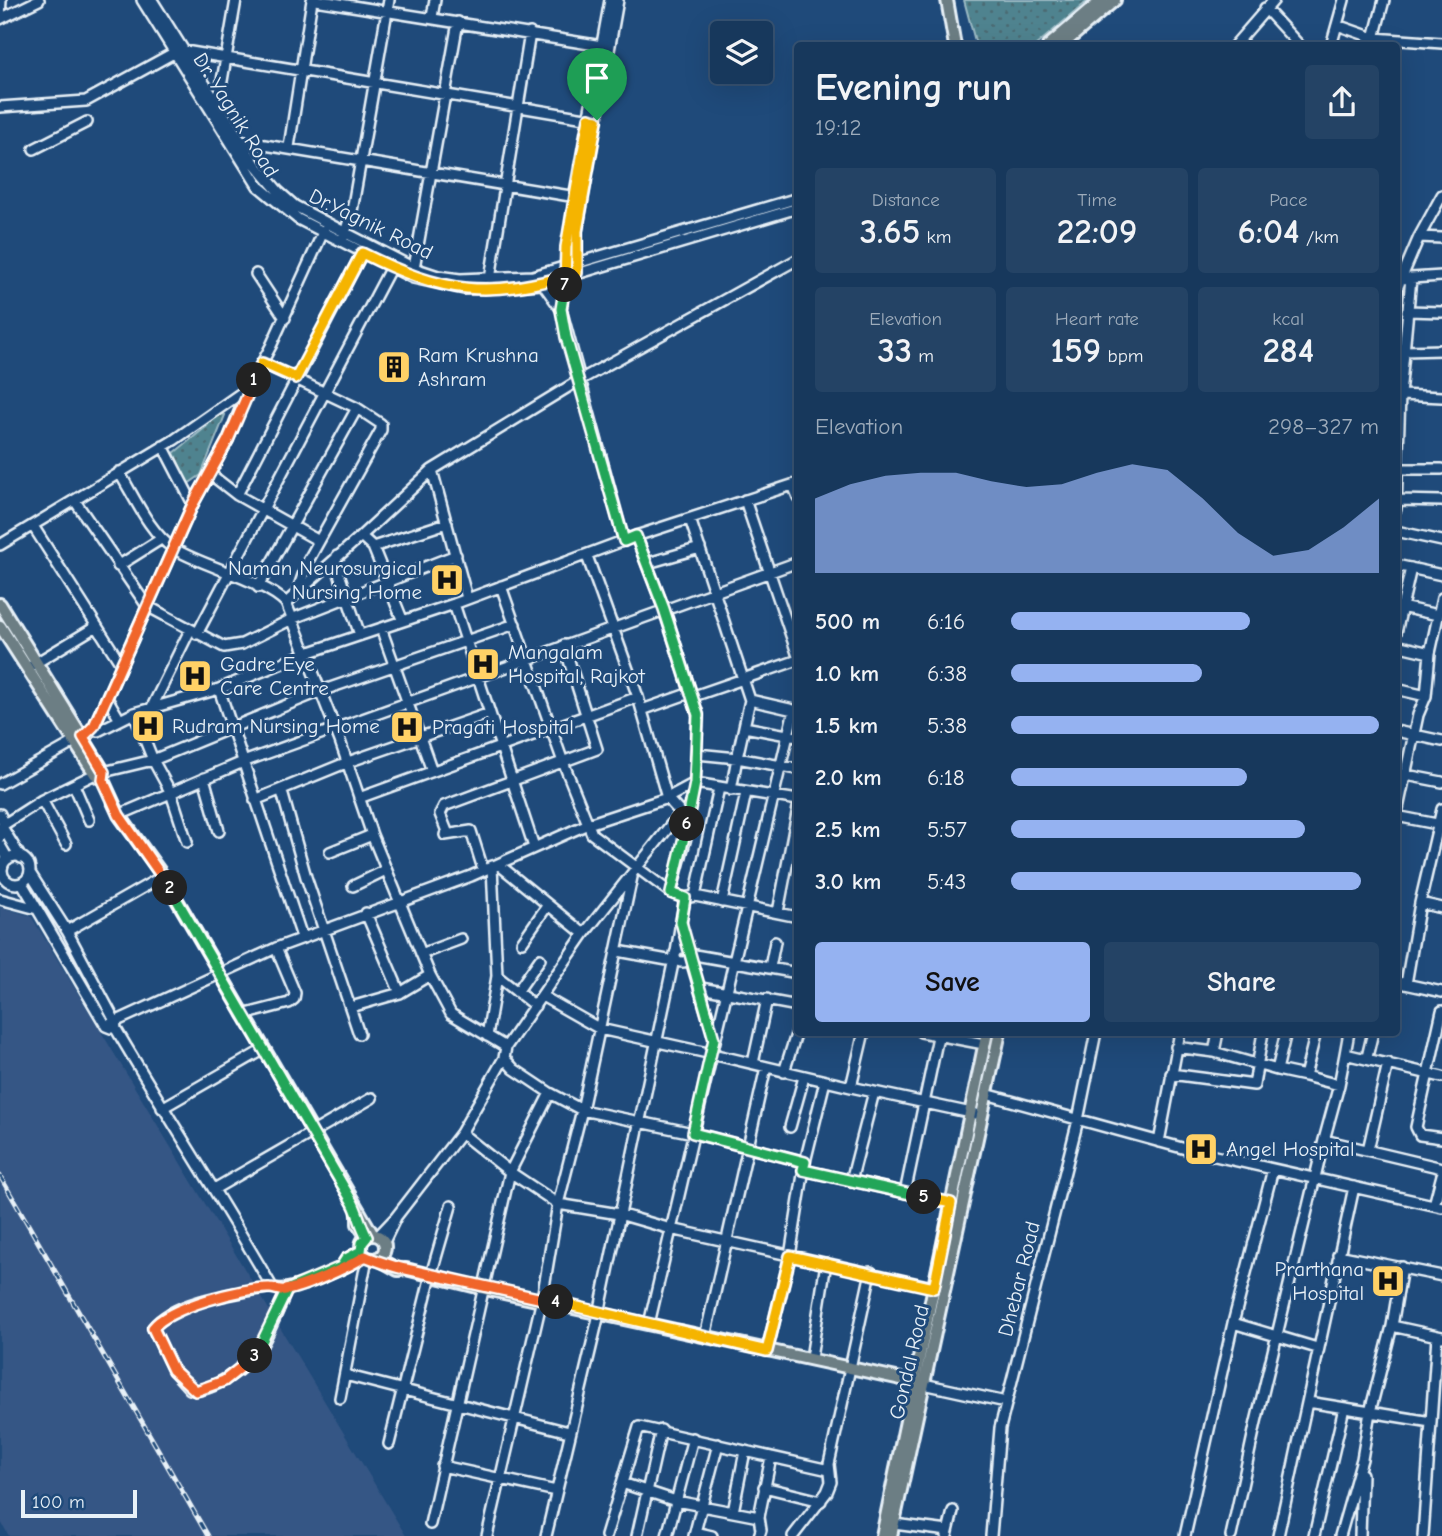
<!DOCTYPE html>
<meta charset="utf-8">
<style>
body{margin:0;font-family:"Comic Neue",sans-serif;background:#244365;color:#f1f3f6;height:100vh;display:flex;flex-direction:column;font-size:26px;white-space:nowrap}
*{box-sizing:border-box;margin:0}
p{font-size:23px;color:#9eacbb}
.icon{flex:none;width:38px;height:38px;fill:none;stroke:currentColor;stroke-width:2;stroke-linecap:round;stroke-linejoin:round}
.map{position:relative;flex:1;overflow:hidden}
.panel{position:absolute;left:794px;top:42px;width:606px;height:994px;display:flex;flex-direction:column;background:#17385c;border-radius:7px;box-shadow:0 7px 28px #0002,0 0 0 2px #365272}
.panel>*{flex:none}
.tools{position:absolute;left:710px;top:21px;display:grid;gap:14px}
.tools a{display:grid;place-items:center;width:63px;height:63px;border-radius:7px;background:#17385c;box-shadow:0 7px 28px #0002,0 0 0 2px #365272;font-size:35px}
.scale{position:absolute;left:21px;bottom:18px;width:116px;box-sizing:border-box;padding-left:7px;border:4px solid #e8f1f8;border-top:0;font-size:19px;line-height:24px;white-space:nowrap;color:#e8f1f8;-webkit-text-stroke:5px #1f4a7a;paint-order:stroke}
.pin{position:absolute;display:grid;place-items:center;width:60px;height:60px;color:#fff;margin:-72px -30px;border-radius:50% 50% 50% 0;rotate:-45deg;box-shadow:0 0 7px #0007}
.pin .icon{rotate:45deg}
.km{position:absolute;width:35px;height:35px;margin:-18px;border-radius:50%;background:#222;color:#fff;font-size:19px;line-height:35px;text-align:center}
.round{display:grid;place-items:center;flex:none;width:74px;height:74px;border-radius:7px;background:#244365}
.head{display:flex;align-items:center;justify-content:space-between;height:119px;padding:0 21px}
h1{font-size:38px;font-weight:800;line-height:52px}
.figures{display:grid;grid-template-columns:repeat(3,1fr);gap:10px;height:119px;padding:7px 21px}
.figures div{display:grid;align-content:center;border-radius:7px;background:#244365;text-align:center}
.figures b{font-size:35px;font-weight:800}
.figures small{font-size:19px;font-weight:400}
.figures p{font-size:19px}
.chart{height:196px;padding:14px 21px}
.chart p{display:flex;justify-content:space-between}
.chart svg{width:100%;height:126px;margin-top:7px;fill:#95b2f1;opacity:.7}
.primary-button{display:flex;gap:14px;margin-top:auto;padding:14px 21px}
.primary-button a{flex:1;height:80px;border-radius:7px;background:#95b2f1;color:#111;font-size:28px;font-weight:800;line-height:80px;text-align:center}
.primary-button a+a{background:#244365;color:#f1f3f6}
ul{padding:0 21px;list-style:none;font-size:23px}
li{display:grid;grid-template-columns:112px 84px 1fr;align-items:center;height:52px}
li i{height:18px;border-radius:9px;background:#95b2f1}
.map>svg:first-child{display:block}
.built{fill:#365785}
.park{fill:url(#park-dots);stroke:#9cbac4;stroke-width:2}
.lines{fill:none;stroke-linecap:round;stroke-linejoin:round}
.minor-casing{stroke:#e8f1f8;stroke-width:14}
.major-casing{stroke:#e8f1f8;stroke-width:16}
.minor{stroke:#1f4a7a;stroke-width:9}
.major{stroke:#6c7e84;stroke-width:10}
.rail-casing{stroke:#e8f1f8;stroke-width:5}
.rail{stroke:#1f4a7a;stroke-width:2.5;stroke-dasharray:8;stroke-linecap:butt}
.split-1-casing{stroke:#fff;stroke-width:14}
.split-2-casing{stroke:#fff;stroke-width:14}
.split-3-casing{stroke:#fff;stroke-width:14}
.split-4-casing{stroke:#fff;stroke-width:14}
.split-5-casing{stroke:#fff;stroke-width:14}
.split-6-casing{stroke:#fff;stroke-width:14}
.split-7-casing{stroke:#fff;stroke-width:14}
.split-8-casing{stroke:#fff;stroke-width:14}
.split-1{stroke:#f5b400;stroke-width:9}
.split-2{stroke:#f0652b;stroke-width:9}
.split-3{stroke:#22a559;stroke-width:9}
.split-4{stroke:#f0652b;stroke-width:9}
.split-5{stroke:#f5b400;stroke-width:9}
.split-6{stroke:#22a559;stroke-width:9}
.split-7{stroke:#22a559;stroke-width:9}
.split-8{stroke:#f5b400;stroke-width:9}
.labels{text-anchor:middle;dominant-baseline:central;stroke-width:6;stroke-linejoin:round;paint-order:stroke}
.street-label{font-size:21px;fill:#e8f1f8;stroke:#1f4a7a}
.poi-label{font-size:21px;fill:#e8f1f8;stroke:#1f4a7a;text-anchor:start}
</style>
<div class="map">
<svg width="1442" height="1536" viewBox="0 0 1442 1536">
<defs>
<pattern id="park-dots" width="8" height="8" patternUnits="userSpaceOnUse" patternTransform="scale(1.75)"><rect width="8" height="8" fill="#50838f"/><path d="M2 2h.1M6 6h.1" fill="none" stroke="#4c6b73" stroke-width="1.8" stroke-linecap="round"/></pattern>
</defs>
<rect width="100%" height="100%" fill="#1f4a7a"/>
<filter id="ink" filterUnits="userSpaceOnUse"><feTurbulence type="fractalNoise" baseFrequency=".0143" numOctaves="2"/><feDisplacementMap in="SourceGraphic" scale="14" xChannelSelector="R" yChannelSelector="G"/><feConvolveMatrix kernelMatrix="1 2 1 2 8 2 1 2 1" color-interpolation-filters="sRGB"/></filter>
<g filter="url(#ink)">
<path class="built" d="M0,907L31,916L406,1536H9L0,1520Z"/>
<path class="park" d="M964,0H1089L1035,46L976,45Z
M216,412L225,415L201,475L188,484L174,453L207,426Z"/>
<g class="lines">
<g class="minor-casing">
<path id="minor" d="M1,0L0,19L39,0
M142,0L258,186L298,219L413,278L464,289L543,284L798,208
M152,0L255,164L278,191L295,206L346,233L414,268L438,276L460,279L533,276L798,198
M315,0L602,46
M1265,8L1300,46
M432,17L435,0
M1337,25L1374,38L1442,43
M1234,46L1274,0
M1331,46L1344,0
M1372,46L1384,0
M218,104L236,0
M0,107L86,101L179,50L597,120
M241,141L582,198
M289,147L312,0
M34,149L87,122
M1419,237L1442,238
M343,239L352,211L389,0
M414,268L458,22
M577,268V231L618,0
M256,274L285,318
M1411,278L1442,276
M490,279L530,33
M543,284L561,309L624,541
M1396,291L1419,237L1442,195
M561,309L574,198L610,0
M1407,311L1442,312
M1405,351L1442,350
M262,363L357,408L381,424V430L308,561L297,592
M1400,395L1442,397
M163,446L193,504
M1398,469H1442
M432,470L467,598
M119,472C134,496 149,532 173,548C201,566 264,580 286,603L340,741L372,835L430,975L451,1014L506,1047
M210,474L237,495L319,541
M793,485L798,497
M237,495L362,253
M745,500L798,656
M1397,500L1442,501
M75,501L147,606L224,647L242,644L294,618L456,555
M1396,509L1400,395L1411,278L1402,279
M690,519L750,700L798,711
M33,526L121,664
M1396,531L1442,541
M361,536L432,470L578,381L798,259
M636,536L664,609L698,715L695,783L686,819
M0,545L174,440L247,389
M373,547L447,523
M337,556L335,562L360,635
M587,556L638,697L667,798L686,819L687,834L671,893
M648,563L700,548
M1396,565L1442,575
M118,566L161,539
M501,586L563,762L592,834L671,893L684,898L695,896L798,917
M258,587L357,408
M286,603L361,536L373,547L402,619
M454,604L534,847
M1396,606L1438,615
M381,628L432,771
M1396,633L1411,568
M197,634L391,267
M1396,645L1430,653
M31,666L97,626
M219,689L302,937
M1396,689L1426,696
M691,697L798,660
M107,698L120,720
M750,700L737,758L798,769
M152,707L190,630
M642,710L690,693
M794,710L712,1054L851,1087
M134,713L153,760L171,793L187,842
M94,726L193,504L228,440L248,389L271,346L324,230
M744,727L798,737
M98,731L134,713L219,689L307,653L454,604L636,536L798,483
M1396,731L1442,741
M697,754L737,758L731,790
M1396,773L1442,782
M204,778L219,831
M0,784L89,734
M74,785L89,820
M282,792L306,877L359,1034
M359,798L638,697
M42,800L66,844
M255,800L348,762L490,713
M680,813L584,934L506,1047L504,1058L514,1069L550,1093L582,1110L693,1133L805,1162L825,1081
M0,814L4,824L0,837
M119,815L243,762L798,562
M1396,816L1442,825
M1396,818L1418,715L1426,696L1430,653L1442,598
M0,827L42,800L95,774L153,760L321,691L515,624
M4,830L21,858
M448,834L440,814L444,806L597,749L564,645
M445,835L471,831L483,869
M0,845L8,859
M330,852L372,835
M2 870a14 14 0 1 1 28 0a14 14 0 1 1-28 0Z
M498,864L584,934
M492,866L497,976L535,1006
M30,873L67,931L115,1021L116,1029C167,1116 222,1200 272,1287C287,1296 350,1266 365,1256
M22,883L106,1026L111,1028
M353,886L386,870
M695,896L719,788
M0,899L37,909
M722,902L746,793
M1420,903L1442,908
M778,912L798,808
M366,913L400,993
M67,931L163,876
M522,942L547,906
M675 955a7 7 0 1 1 14 0a7 7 0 1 1-14 0Z
M618,951L673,961
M676,952L685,898
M421,954L461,939
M770,967L775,942
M1396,982L1442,992
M1406,984L1420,903L1442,809
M701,988L798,1006
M517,992L540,959
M542,996L600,1029L712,1054L649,1324
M351,1007L400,993L430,975
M1442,1011L1416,1127L1420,1135L1442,1138
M243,1015L289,1003L294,999L295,993L276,948
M106,1026L276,948L471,876L588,824L667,798L695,783L798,800
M864,1032L851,1087L976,1114
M921,1032L984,1044
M487,1036L497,976
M714,1037L689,954L798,973
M1176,1047L1214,1052L1277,1070L1286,1032
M1214,1052L1218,1032
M1345,1054L1349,1032
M1367,1057L1373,1032
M753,1063L767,999
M1277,1070L1305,1076L1316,1032
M784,1072L798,1028
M1171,1074L1254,1085L1263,1032
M1305,1076L1339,1085L1345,1054L1442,1077
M986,1094L1193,1151L1442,1207
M162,1108L263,1050
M790,1127L804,1077
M461,1133L510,1172L558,1204L619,1214L671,1229L941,1289
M1324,1140L1339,1085
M1159,1142L1180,1032
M1368,1150L1388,1063
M803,1170L951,1203
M851,1181L874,1092
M216,1188L372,1098
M905,1193L939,1032
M1434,1205L1442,1175
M396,1217L461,1133L504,1058
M378,1236L396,1217L384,1242
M1338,1255L1442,1276
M341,1267L346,1259L361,1251
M1402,1267L1392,1326L1442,1337
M272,1287C239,1293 174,1300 153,1328L173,1370L190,1389C208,1396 249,1365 259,1350C270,1332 278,1310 287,1290
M1233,1323L1317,1348
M1392,1326L1370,1412L1431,1422L1423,1536
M705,1337L766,1067
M767,1351L790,1256L805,1162
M811,1358L826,1263
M345,1375L569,1432
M919,1383L1006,1402
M340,1398L367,1258
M1308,1402L1370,1412L1362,1459L1340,1536
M1431,1422L1437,1336
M389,1444L431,1275L451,1206
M442,1466L556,1491
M622,1483L676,1501L759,1517L771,1457
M764,1487L821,1501
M733,1512L745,1451
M759,1517L761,1530L759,1536
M430,1524L510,1172L550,1093
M894,1524L948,1531
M695,1532L712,1536
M487,1536L542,1299L558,1204L582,1110L632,877
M546,1536L599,1314L675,954
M606,1536L639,1427L829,1470
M637,1536L661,1430
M667,1536L693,1438
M694,1536L718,1444
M793,1536L827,1492L831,1482L829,1464L871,1272
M947,1536L953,1511
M991,1536L1000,1428L1078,1120L1096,1032
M1185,1536L1233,1323L1273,1169
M1231,1536L1256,1422L1324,1140L1442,1168
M1278,1536L1354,1187
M1314,1536L1344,1408
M1360,1536L1362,1474"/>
</g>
<g class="major-casing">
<path id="major" d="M947,0L955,46
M1048,46L1102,0
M1061,46L1115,0
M0,604L104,772L103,780L119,815L163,876L373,1235
M0,626L95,774L103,780
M358,1213V1224L367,1237
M361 1247a12 12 0 1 1 24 0a12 12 0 1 1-24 0Z
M377,1258L398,1270L406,1269L481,1288L915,1382
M882,1536L987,1032
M891,1536L1000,1032"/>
</g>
<use href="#minor" class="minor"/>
<use href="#major" class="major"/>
<g class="rail-casing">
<path id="rail" d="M0,1176L208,1536"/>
</g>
<use href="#rail" class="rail"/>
</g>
</g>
<g class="lines" filter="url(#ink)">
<g class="split-1-casing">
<path id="split-1" d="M254,380L262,363L296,378L362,253C444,294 488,299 577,273V231L597,120"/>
</g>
<g class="split-2-casing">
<path id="split-2" d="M170,888L119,815L103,780L104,772L83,737L94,726L193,504L228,440L254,380"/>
</g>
<g class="split-3-casing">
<path id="split-3" d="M170,888L353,1203C359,1215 360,1225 367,1237L362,1243L361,1251L346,1259L341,1267L287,1290L255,1356"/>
</g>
<g class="split-4-casing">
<path id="split-4" d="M255,1356L224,1381L196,1391L173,1370L153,1328C168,1308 244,1287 270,1288C275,1288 279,1291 285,1290C302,1288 351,1266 365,1256C371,1259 400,1269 406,1269L556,1302"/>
</g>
<g class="split-5-casing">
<path id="split-5" d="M556,1302L767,1351L790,1256L934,1288L951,1203L924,1197"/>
</g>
<g class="split-6-casing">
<path id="split-6" d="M687,824L671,893L685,898L681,922L714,1039L693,1133L805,1162L803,1170L924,1197"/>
</g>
<g class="split-7-casing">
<path id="split-7" d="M565,285L561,309L566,337L624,541L636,536L664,609L698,715L695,783L687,824"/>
</g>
<g class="split-8-casing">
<path id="split-8" d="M565,285L566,247L589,118L597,120"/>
</g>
<use href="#split-1" class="split-1"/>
<use href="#split-2" class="split-2"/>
<use href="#split-3" class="split-3"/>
<use href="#split-4" class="split-4"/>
<use href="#split-5" class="split-5"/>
<use href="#split-6" class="split-6"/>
<use href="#split-7" class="split-7"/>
<use href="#split-8" class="split-8"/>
</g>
<defs>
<g id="building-square" transform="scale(1.75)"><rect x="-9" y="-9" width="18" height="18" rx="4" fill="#ffd166" stroke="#1f4a7a"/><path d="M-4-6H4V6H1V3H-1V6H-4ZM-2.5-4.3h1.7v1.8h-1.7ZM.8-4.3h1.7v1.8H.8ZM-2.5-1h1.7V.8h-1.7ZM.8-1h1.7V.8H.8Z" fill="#111"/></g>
<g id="hospital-square" transform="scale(1.75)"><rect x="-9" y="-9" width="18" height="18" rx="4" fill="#ffd166" stroke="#1f4a7a"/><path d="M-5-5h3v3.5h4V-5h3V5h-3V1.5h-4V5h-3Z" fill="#111"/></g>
</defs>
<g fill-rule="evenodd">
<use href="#building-square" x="394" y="367"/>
<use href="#hospital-square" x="447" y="580"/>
<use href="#hospital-square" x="483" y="664"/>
<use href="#hospital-square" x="195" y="676"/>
<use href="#hospital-square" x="148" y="726"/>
<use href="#hospital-square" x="407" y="727"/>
<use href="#hospital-square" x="1201" y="1149"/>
<use href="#hospital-square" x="1388" y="1281"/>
</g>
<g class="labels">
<g class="street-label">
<text transform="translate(236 115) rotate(58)">Dr. Yagnik Road</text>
<text transform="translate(371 224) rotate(26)">Dr.Yagnik Road</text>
<text transform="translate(1019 1279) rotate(-76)">Dhebar Road</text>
<text transform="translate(909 1362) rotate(-77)">Gondal Road</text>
</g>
<g class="poi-label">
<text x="418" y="355">Ram Krushna<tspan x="418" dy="24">Ashram</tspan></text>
<text x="422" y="568" text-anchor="end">Naman Neurosurgical<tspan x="422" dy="24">Nursing Home</tspan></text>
<text x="508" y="652">Mangalam<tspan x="508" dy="24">Hospital, Rajkot</tspan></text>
<text x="220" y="664">Gadre Eye<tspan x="220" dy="24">Care Centre</tspan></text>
<text x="172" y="726">Rudram Nursing Home</text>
<text x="432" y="727">Pragati Hospital</text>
<text x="1226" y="1149">Angel Hospital</text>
<text x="1364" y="1269" text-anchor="end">Prarthana<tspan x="1364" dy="24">Hospital</tspan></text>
</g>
</g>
</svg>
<div class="tools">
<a><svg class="icon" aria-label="layers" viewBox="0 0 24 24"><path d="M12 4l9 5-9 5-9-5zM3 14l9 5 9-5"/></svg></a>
</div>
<div class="scale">100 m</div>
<div class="pin" style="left:597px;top:120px;background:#1e9e55"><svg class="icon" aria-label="arrive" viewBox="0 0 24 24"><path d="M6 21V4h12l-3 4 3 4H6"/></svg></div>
<b class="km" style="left:254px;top:380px">1</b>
<b class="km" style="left:170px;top:888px">2</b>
<b class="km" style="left:255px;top:1356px">3</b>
<b class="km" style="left:556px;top:1302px">4</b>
<b class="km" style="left:924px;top:1197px">5</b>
<b class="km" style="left:687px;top:824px">6</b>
<b class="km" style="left:565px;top:285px">7</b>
<section class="panel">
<div class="head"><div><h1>Evening run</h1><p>19:12</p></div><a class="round"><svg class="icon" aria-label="share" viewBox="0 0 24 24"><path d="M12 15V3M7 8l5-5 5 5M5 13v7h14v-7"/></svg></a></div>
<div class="figures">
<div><p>Distance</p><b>3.65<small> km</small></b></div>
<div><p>Time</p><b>22:09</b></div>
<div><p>Pace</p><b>6:04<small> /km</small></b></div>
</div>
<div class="figures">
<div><p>Elevation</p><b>33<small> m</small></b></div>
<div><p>Heart rate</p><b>159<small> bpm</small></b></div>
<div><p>kcal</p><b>284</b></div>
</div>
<div class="chart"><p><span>Elevation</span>298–327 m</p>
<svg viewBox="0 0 160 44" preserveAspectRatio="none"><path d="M0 44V18L10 13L20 10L30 9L40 9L50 12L60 14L70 13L80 9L90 6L100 8L110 18L120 30L130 38L140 36L150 28L160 18V44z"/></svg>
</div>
<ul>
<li><b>500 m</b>6:16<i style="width:65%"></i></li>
<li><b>1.0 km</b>6:38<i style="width:52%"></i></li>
<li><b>1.5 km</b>5:38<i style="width:100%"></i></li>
<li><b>2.0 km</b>6:18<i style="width:64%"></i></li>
<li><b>2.5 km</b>5:57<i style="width:80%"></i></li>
<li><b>3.0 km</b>5:43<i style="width:95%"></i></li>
</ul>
<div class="primary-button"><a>Save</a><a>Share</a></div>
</section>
</div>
